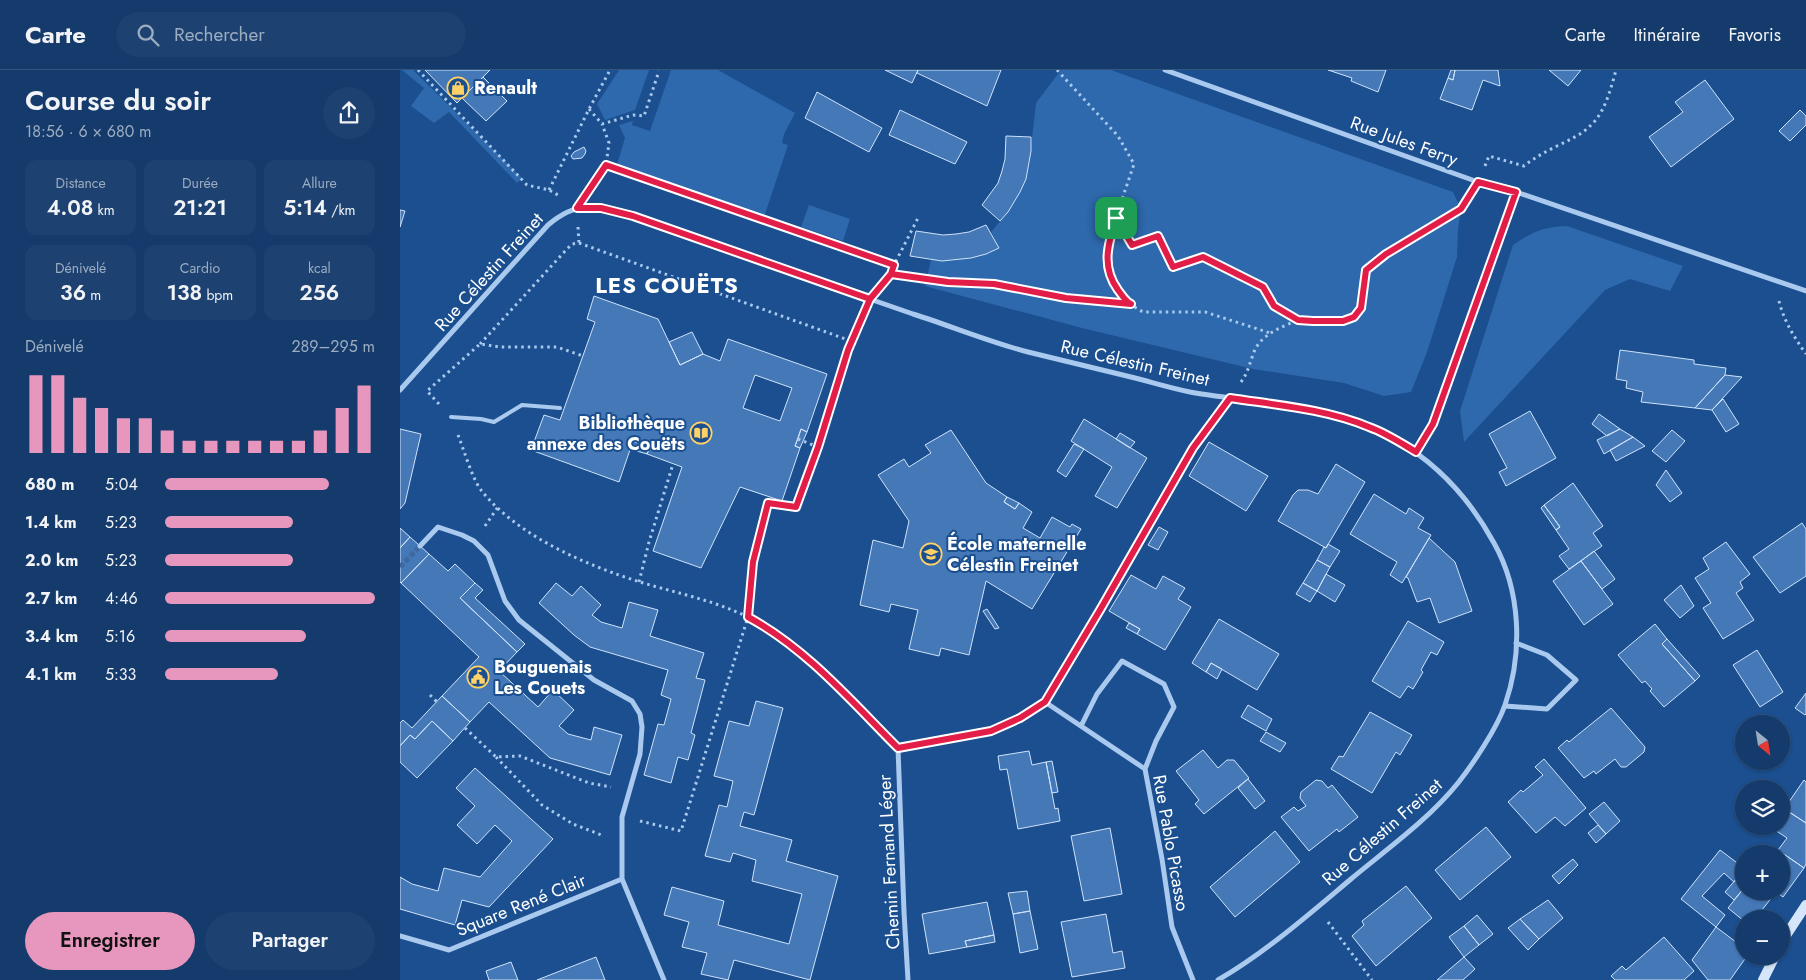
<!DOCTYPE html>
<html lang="fr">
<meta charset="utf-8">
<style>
body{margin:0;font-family:Jost,sans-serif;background:#1d4271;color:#f1f3f6;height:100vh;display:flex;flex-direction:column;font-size:19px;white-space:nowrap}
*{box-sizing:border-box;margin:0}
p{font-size:16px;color:#9dadc1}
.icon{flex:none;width:28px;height:28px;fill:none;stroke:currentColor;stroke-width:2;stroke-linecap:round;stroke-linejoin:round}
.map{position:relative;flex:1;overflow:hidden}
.side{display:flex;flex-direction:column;background:#143b6b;width:400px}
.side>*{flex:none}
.needle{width:32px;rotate:150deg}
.controls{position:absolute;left:1335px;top:645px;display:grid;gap:10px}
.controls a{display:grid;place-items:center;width:55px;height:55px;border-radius:50%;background:#143b6b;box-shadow:0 1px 4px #0004,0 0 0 1px #33557e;font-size:25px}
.pin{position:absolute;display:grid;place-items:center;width:42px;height:42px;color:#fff;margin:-21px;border-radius:10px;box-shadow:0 2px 8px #0006}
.round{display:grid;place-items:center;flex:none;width:52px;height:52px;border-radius:26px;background:#1d4271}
.overview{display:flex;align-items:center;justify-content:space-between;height:85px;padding:0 25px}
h1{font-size:28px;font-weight:600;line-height:38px}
.stats{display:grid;grid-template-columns:repeat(3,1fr);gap:8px;height:85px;padding:5px 25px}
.stats div{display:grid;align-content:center;border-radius:12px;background:#1d4271;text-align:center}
.stats b{font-size:21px;font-weight:600}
.stats small{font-size:14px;font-weight:400}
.stats p{font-size:14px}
.chart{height:140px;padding:10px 25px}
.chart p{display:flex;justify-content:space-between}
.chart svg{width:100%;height:90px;margin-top:5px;stroke:#e797bd;stroke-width:6}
.button{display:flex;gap:10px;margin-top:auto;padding:10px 25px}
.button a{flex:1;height:58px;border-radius:30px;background:#e797bd;color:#111;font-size:20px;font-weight:600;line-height:58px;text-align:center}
.button a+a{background:#1d4271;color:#f1f3f6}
ul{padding:0 25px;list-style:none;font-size:16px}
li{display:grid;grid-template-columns:80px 60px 1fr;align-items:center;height:38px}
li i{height:12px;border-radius:6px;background:#e797bd}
header{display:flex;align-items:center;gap:30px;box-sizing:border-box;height:70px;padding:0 25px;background:#143b6b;border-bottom:1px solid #33557e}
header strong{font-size:24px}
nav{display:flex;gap:28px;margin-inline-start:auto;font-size:18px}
.search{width:350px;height:45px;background:#1d4271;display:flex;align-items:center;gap:12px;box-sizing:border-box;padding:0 18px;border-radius:28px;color:#9dadc1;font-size:19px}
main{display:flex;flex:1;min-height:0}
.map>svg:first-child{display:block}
.green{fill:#2e69ad}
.building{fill:#4478b7;stroke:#cfe3fa;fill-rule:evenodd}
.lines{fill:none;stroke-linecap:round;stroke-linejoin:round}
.street-tunnel{stroke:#3d69a0;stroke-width:5;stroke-dasharray:5 2.5;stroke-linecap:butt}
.path{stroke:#a9c9ee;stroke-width:3;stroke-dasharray:2.5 4;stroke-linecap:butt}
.lane{stroke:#a9c9ee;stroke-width:4}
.street{stroke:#a9c9ee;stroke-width:5}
.secondary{stroke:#d6e6fa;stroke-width:10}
.route-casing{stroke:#fff;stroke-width:10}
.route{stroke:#e11d48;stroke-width:6}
.labels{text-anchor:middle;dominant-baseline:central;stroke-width:4;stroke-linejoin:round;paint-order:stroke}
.poi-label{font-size:18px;font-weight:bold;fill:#fff;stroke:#1b4f8f;text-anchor:start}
.street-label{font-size:18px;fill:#fff;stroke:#1b4f8f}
.district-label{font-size:22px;font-weight:bold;letter-spacing:1px;fill:#fff;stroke:#1b4f8f}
</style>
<header>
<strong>Carte</strong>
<div class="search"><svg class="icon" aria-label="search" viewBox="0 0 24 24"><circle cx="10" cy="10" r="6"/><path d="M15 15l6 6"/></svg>Rechercher</div>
<nav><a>Carte</a><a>Itinéraire</a><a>Favoris</a></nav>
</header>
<main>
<section class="side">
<div class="overview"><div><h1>Course du soir</h1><p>18:56 · 6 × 680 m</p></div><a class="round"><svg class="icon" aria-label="share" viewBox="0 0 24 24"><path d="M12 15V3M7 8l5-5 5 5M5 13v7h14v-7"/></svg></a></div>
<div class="stats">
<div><p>Distance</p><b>4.08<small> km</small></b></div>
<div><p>Durée</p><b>21:21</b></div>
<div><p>Allure</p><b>5:14<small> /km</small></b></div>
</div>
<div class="stats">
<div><p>Dénivelé</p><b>36<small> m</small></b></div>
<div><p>Cardio</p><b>138<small> bpm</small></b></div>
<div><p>kcal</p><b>256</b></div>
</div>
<div class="chart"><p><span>Dénivelé</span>289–295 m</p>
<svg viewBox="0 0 160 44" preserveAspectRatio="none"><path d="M5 44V6M15 44V6M25 44V17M35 44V22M45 44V27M55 44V27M65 44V33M75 44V38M85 44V38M95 44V38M105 44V38M115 44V38M125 44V38M135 44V33M145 44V22M155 44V11"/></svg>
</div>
<ul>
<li><b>680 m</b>5:04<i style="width:78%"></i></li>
<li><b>1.4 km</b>5:23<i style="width:61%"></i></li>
<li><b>2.0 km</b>5:23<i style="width:61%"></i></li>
<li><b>2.7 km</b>4:46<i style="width:100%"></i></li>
<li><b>3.4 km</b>5:16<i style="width:67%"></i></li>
<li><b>4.1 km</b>5:33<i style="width:54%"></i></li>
</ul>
<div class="button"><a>Enregistrer</a><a>Partager</a></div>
</section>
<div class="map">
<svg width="1406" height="910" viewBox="0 0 1406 910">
<rect width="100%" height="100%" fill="#1b4f8f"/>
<path class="green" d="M2,0H13L122,108L117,113L49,42L34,53L11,36L24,18Z
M219,0H249L235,40L205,50L197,34Z
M271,0H318L395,43L384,64L382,73L388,75L364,147L217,95L225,68L219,55L233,51L232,55L250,61Z
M661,0H711L1053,122L1061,139L1058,159L1057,187L1027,282L1011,322L984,326L944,313L853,299L682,258L525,216L531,190C556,192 576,188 599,178L591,162L608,142L620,122L629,95L636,33Z
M409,135L450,149L443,171L401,157Z
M1167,156L1283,196L1270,221L1230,209L1205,220L1064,372L1060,341L1113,175C1132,162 1143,157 1167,156Z"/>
<path class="building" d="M25,0H90L57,33Z
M485,0H518L512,13Z
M518,0H601L587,36L517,3Z
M928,0H986L978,22L951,11L952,8Z
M1051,0H1055L1053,10L1048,8Z
M1055,0H1098L1100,16L1083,10L1072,40L1040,29L1048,8L1053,10Z
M1149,0H1181L1168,16Z
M83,7L107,31L86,51L62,28Z
M1305,10L1334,49L1271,97L1249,67L1283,42L1275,32Z
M417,22L482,58L469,82L405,48Z
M500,40L567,72L555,94L489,65Z
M1400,40L1406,46V55L1390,71L1379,61Z
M606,66L631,67V81L626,109L620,122L608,142L600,151L582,135L598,113L602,101L605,89Z
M184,77L186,81L185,84L182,88L173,89L171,86L174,82Z
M0,140L5,141L0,157Z
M586,155L599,178L586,184L571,188L542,191L510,186L516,161L543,165L556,164L569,162Z
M194,226L258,249L280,295L303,284L320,291L328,269L427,304L407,362L401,359L398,369L395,376L400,378L382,431L340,417L301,498L253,481L282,397L247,384L250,377L233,371L219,412L131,380L144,345L160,350L195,252L187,249ZM355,305L392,318L380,351L343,338Z
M292,262L303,284L280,295L269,272Z
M1220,280L1294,290V294L1326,298L1325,305L1295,338L1241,332L1243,322L1226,318L1227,311L1216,309Z
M1325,305L1342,307L1312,340L1295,338Z
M1323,329L1339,354L1326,362L1312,340Z
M1130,341L1156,388L1106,416L1099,402L1107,398L1089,364Z
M1199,344L1220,359L1207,366L1192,354Z
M684,349L747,388L717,438L695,426L712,397L671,371Z
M0,359L21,364L5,433L0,439Z
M401,359L407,362L400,378L395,376Z
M1220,359L1233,367L1204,384L1197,370Z
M551,360L586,413L607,427L604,432L615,439L619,433L632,442L623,458L640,468L652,447L670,457L672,454L681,459L632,539L586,511L569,585L541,578L539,586L509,579L518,540L491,534L489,542L460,535L473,470L503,478L509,451L478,405L504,389L509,397L531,383L525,375Z
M1272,360L1285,371L1266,392L1252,381Z
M720,363L735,372L730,378L716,369Z
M1233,367L1245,376L1216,391L1210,380Z
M233,371L250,377L247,384L230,379Z
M809,372L868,406L846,441L789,406Z
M674,374L684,379L666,407L657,401Z
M936,394L965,412L926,478L878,451L893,425L898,420H908L918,424Z
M1266,400L1282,423L1270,432L1256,415Z
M1173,413L1203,456L1193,463L1202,476L1169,499L1159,486L1169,479L1156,460L1160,457L1144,435Z
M974,424L1006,444L1009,438L1024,448L1018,458L1031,465L1002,513L990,505L997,492L950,464Z
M607,427L619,433L615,439L604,432Z
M1144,435L1160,457L1156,460L1141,438Z
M1402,453L1406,459V506L1380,523L1353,487Z
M759,457L768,462L758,480L748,475Z
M0,458L10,467L0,478Z
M10,467L29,484L1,513L0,512V478Z
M1029,468L1055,492L1072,541L1039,553L1030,528L1017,532L1008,508L1006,507Z
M1326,472L1350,504L1340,512L1343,518L1336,523L1354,550L1323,569L1303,538L1311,533L1295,508L1309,499L1303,488Z
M928,474L940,481L930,497L917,490L924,477L926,478Z
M1194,481L1215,509L1202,519L1181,491Z
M29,484L48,501L55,494L75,513L60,528L117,582L99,601L138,637L153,620L174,640L159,656L168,664L191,670L194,657L222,665L210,705L150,688L89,632L70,652L42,626L79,587L1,513Z
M917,490L930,497L917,521L903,513Z
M1181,491L1213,534L1184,555L1153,511Z
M926,504L945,515L935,532L917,521Z
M731,505L756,519L763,506L785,518L778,529L791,537L765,580L737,564L740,559L709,541Z
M75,513L83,520L75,528L125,574L117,582L60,528Z
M156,513L172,526L181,516L201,535L192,545L201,552L222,558L229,532L258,540L250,566L304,583L296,608L305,610L291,663L295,665L288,690L278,687L271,713L244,705L258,654L264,655L271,629L261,625L268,600L190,577L174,565L139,533Z
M903,513L917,521L910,532L896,524Z
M1281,515L1294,536L1280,548L1264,530Z
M587,539L599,558L595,559L583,541Z
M819,549L879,584L857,620L811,593L806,602L792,593Z
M1008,551L1044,572L1037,585L1031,582L1021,600L1023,602L1013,619L1008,616L1000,628L972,611Z
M729,553L740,559L737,564L726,558Z
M1255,554L1267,569L1262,574L1295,611L1264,637L1250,621L1252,619L1245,611L1242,613L1218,585Z
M1267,569L1300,606L1295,611L1262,574Z
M1357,580L1383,622L1360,637L1333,595Z
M811,593L822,599L817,609L806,602Z
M1406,623V644L1405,645L1395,638Z
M42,626L70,652L53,671L32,651L15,669L10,665L0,676V653L3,650L12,658Z
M356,631L383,638L354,745L344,742L340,756L392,770L386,791L438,806L410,910L334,890L328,910L301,904L307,883L282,877L289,852L264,845L272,817L324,831L318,855L389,874L402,824L352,811L356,790L333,783L330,792L305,786L319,735L327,737L333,711L314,706L329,651L349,656Z
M848,635L872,649L866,661L841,647Z
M1211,638L1245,677L1244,682L1226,697H1221L1215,689L1196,704L1194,701L1184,708L1158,678L1167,670L1169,672Z
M970,642L1012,665L1000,685L996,682L972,723L931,699L939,686L943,687Z
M32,651L53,671L17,708L0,692V676L10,665L15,669Z
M866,662L886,673L880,682L860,671Z
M803,680L818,698L827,690H834L849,708L804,744L795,734L799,730L776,701Z
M629,681L632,695L646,692L655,739L658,738L660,751L618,759L607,699L600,700L598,686Z
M1144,689L1186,738L1165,756L1155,747L1136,763L1108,732L1121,720L1123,722L1143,705L1135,697Z
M652,691L658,722L652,723L646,692Z
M75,698L153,769L89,837L62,830L55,855L0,839V807L12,814L38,821L44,798L80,807L112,771L95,755L77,774L57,755L75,736L56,718Z
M848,709L865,731L855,739L838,718Z
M916,710L922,711L928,718L932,715L958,747L939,762L937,759L909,781L881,747L894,737L898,741L906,736L900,728L901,722Z
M1404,710L1406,712V753L1384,739Z
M1204,732L1220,751L1206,764L1189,744Z
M1382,737L1406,753V794L1404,798L1378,780L1387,768L1375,760L1377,756H1381Z
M1198,755L1206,764L1196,773L1188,763Z
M1086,757L1111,787L1060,830L1035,800Z
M710,758L722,824L684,831L671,766Z
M875,761L900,792L835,847L810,817Z
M1320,780L1344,798V800L1334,812L1324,803L1302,826L1325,845L1316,857L1281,829Z
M1378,780L1404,798L1383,827L1375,821H1381V784H1376Z
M1173,789L1178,795L1159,814L1152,806Z
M1344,800V818L1334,830L1325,822Z
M1006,816L1032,848L976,896L952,866L964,855L962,851Z
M1344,818V821L1376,822L1355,849H1344V851L1328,838Z
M627,821L630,841L613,844L608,823Z
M1148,830L1163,848L1139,869L1120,849Z
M587,832L594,865L565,871L567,877L529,884L522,844Z
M630,841L638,879L620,883L613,844Z
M706,844L713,883L722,881L725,898L672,907L661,852Z
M1077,845L1093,864L1079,875L1064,856Z
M1120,849L1139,869L1128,880L1108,858Z
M1064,856L1079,875L1064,887L1049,867Z
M1316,857L1344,878V886H1347L1330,910H1308L1292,890Z
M594,865L595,872L567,877L565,871Z
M1264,867L1294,901L1284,910H1215L1211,906L1222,896L1226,900Z
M196,887L205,910H137Z
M1064,887L1075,899L1063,910H1037Z
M111,892L118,910H89L86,901Z"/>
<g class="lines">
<path class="street-tunnel" d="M0,497L20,476"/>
<path class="path" d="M18,0L127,115L149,120L158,125
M657,0L718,66L734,94L712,159L706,189L711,210L726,232L743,242H805L870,263
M189,39L202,54L233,45L244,46L259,1
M206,95L493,195
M1085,96L1089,86L1124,96C1134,88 1145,82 1157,76C1169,70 1181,65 1190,56C1205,43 1211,18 1216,0
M149,120L189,39L210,0
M189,120L206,95L209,73L202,54
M716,148L732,175L758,166L773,197L803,187L863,217L874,236L898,250L913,251H943L953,247L961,238L966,200L986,183L1061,139L1068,128
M178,157L179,173
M491,204L548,212L593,214L666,228L730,234
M483,214L491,204L494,195L518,148
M1379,231C1384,251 1394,267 1406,284
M80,274L167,179L172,174L179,173L451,271
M841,312C848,303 850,292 854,282C861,264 882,257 898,250
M39,334L27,321L80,274L100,277H157L183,286
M58,365C64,380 72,408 81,420C117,466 186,495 240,512C276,523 313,530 348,547C402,573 443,623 485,665
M398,369L418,377
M85,456L98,437
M239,512L249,472L273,394
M655,616L701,540L793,378L817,345
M30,625L37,632
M65,658L96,687L120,686L189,713L211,717
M96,687L142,735L173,754L204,766
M240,751L281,761L348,547L353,492L368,433L397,437L418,377L447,280L462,247
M928,852L972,910"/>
<path class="lane" d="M51,347L81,349L94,352L122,335L160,338"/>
<path class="street" d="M765,0L1078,112L1116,122L1406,221
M0,320L148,155C180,128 197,137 233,147C326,179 419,212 513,244C551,256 589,272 628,282C662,290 697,299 731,307C751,312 770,318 790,322C854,333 939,337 996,370C1038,394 1071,431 1094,473C1121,521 1123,583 1105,635C1097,658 1073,694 1058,713C1028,750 987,779 951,809C908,845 866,882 818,910
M1016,382L1033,354L1116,122
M20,476L38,457L62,465L74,471L88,485L105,531L119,550L194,610L232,631L240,644L242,657L240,684L222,747V809L264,910
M1105,636L1147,639L1176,610L1147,585L1116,573
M681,656L697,624L722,591L764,614L774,637L756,671L745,699
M0,866L49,880L222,809
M508,910L504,842L498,678L591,661L620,648L645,632L745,699L762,789L772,857L793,910"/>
<path class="secondary" d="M1381,873L1406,835
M1363,910L1375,886"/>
</g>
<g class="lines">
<g class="route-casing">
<path id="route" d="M716,148C708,174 701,197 718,220C722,225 725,231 731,234L666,228L594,214L548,212L491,204L470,229L233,146L201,138H177L206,95L494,195L491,204L470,229L448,280L418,377L396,437L368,433L353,492L348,547C407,579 451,631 498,678L591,661L620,648L645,632L700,540L793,378L830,328C876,335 926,339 969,357C986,363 1001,373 1016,382L1033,354L1116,122L1078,112L1061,139L986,184L966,200L961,238L954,247L943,251H913L898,250L874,236L863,217L803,187L773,197L758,166L732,175L716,148"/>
</g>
<use href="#route" class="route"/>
</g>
<defs>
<g id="shop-ring" transform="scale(1.125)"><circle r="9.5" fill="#1b4f8f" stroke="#ffd166" stroke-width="1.5"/><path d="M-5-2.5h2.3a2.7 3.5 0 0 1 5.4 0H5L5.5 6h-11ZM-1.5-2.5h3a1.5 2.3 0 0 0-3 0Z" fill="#ffd166"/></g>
<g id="library-ring" transform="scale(1.125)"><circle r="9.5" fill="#1b4f8f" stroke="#ffd166" stroke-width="1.5"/><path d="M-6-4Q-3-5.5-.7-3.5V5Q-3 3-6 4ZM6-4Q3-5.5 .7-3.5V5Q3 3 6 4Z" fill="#ffd166"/></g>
<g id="school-ring" transform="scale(1.125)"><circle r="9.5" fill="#1b4f8f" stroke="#ffd166" stroke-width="1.5"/><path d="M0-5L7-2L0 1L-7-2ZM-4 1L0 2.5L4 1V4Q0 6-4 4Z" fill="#ffd166"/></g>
<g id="civic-ring" transform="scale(1.125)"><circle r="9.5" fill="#1b4f8f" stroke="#ffd166" stroke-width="1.5"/><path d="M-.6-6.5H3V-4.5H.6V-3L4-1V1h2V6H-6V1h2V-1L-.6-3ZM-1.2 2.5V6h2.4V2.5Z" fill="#ffd166"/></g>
</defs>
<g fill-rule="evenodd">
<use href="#shop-ring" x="58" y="18"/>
<use href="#library-ring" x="301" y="363"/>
<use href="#school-ring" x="531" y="484"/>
<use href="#civic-ring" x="78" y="607"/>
</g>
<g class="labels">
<g class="poi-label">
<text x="74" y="18">Renault</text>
<text x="285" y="353" text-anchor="end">Bibliothèque<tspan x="285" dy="21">annexe des Couëts</tspan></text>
<text x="547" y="474">École maternelle<tspan x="547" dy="21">Célestin Freinet</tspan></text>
<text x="94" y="597">Bouguenais<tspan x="94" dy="21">Les Couets</tspan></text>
</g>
<g class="street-label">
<text transform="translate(1004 71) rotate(20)">Rue Jules Ferry</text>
<text transform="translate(89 202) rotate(-48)">Rue Célestin Freinet</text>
<text transform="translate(735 293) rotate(13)">Rue Célestin Freinet</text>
<text transform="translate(982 762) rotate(-41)">Rue Célestin Freinet</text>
<text transform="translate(771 773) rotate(80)">Rue Pablo Picasso</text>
<text transform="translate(489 792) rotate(-93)">Chemin Fernand Léger</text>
<text transform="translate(121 835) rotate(-22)">Square René Clair</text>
</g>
<g class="district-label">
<text x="267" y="215">LES COUËTS</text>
</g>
</g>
</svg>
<div class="controls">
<a><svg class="needle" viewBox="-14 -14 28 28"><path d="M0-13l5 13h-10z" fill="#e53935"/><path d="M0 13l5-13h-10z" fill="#9dadc1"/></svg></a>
<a><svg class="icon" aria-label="layers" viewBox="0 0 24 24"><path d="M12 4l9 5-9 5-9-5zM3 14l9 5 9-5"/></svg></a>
<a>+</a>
<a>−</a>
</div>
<div class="pin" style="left:716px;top:148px;background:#1e9e55"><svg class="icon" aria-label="arrive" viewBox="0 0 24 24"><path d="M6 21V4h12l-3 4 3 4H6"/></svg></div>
</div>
</main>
